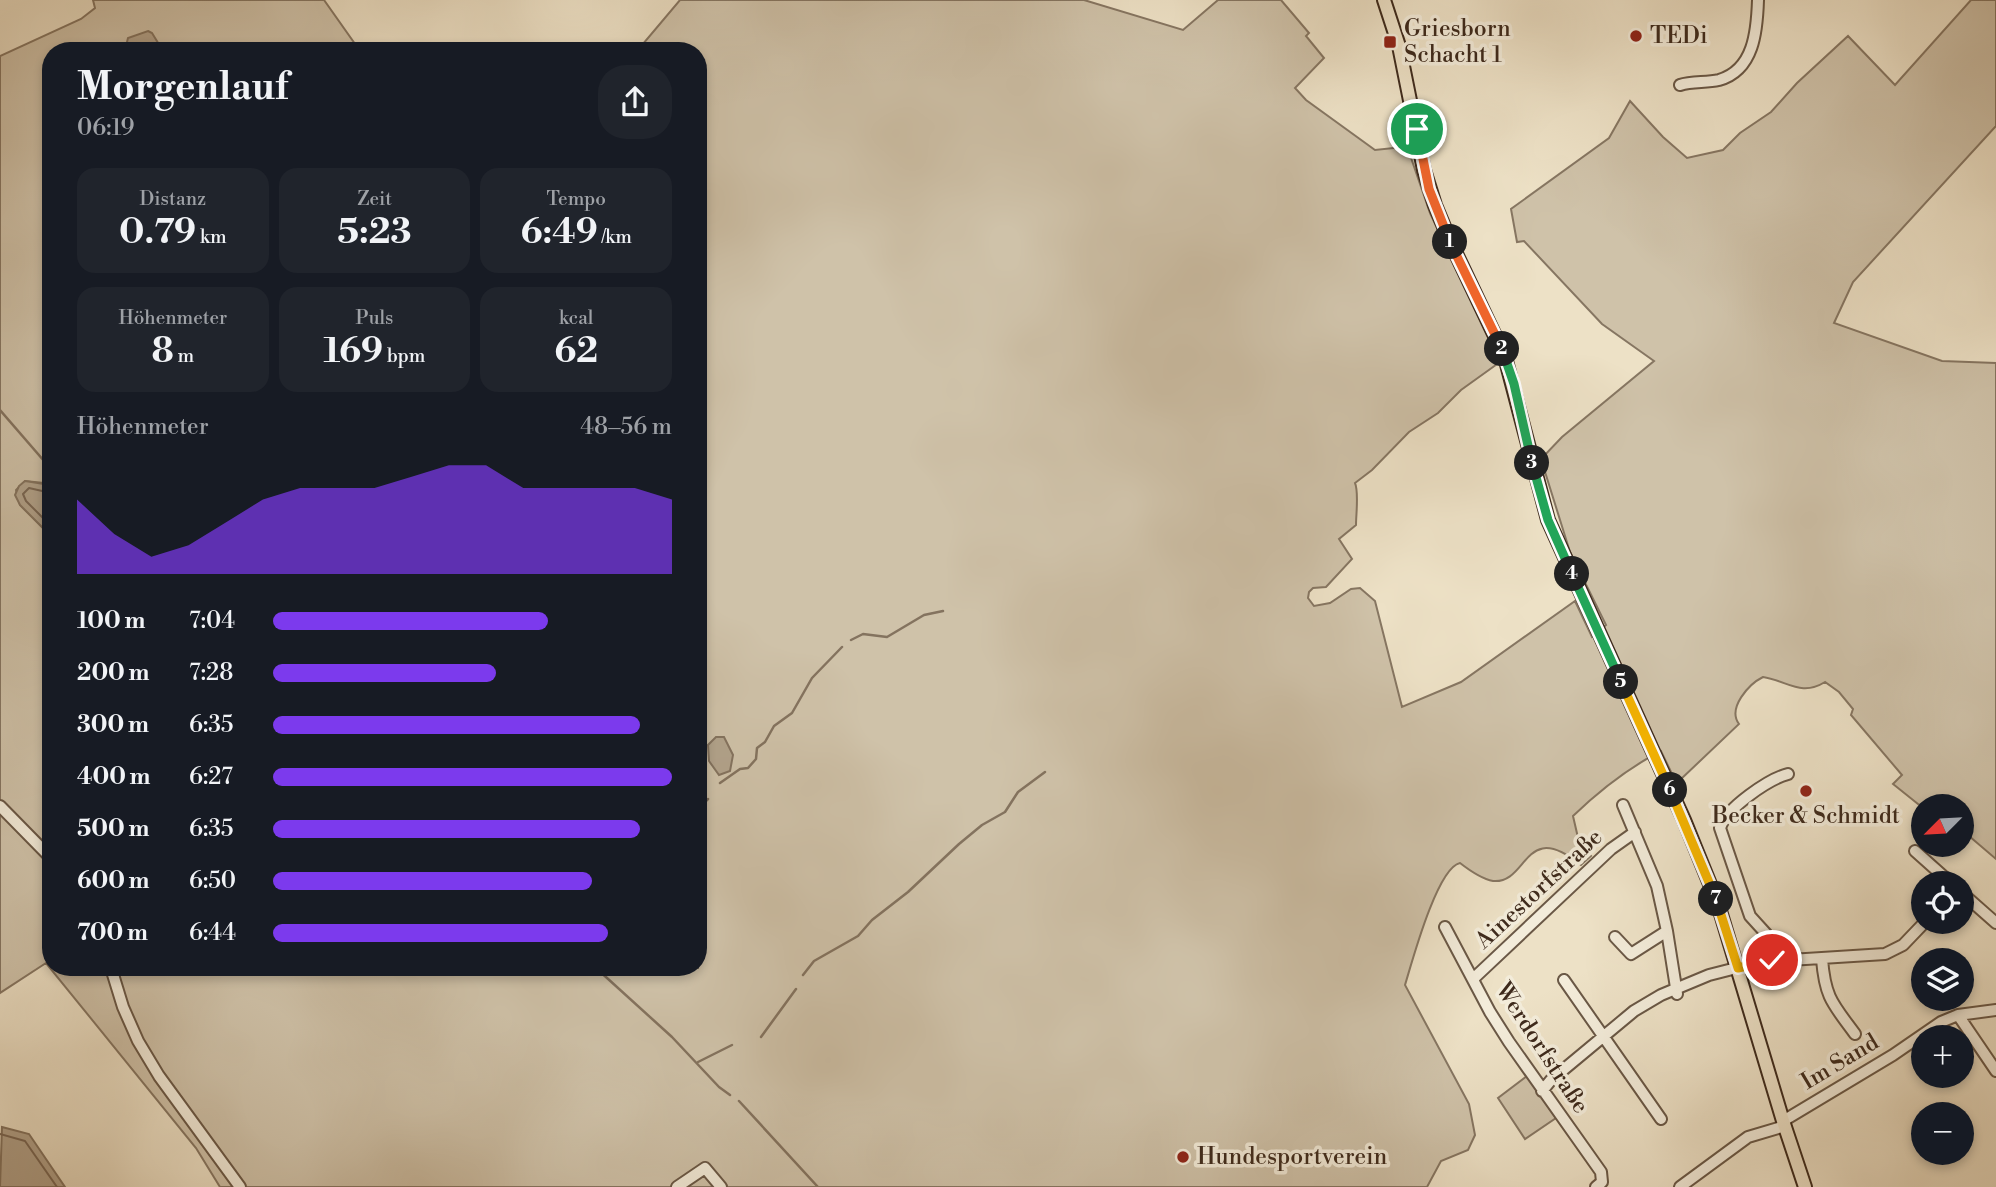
<!DOCTYPE html>
<html lang="de">
<meta charset="utf-8">
<style>
body{margin:0;font-family:"Libre Bodoni",serif;background:#20242c;color:#f1f3f6;height:100vh;display:flex;flex-direction:column;font-size:26px;white-space:nowrap}
*{box-sizing:border-box;margin:0}
p{font-size:23px;color:#9ea1a6}
.icon{flex:none;width:38px;height:38px;fill:none;stroke:currentColor;stroke-width:2;stroke-linecap:round;stroke-linejoin:round}
.map{position:relative;flex:1;overflow:hidden}
.sheet{position:absolute;left:42px;top:42px;width:665px;height:934px;display:flex;flex-direction:column;background:#171b24;border-radius:28px;box-shadow:0 4px 10px #0003}
.sheet>*{flex:none}
.needle{width:46px;rotate:246deg}
.controls{position:absolute;left:1911px;top:794px;display:grid;gap:14px}
.controls a{display:grid;place-items:center;width:63px;height:63px;border-radius:50%;background:#171b24;box-shadow:0 4px 10px #0003;font-size:35px}
.pin{position:absolute;display:grid;place-items:center;width:60px;height:60px;color:#fff;margin:-30px;border:4px solid #fff;border-radius:50%;box-shadow:0 2px 7px #0007}
.km{position:absolute;width:35px;height:35px;margin:-18px;border-radius:50%;background:#222;color:#fff;font-size:19px;line-height:35px;text-align:center}
.round{display:grid;place-items:center;flex:none;width:74px;height:74px;border-radius:28px;background:#20242c}
.headline{display:flex;align-items:center;justify-content:space-between;height:119px;padding:0 35px}
h1{font-size:38px;font-weight:800;line-height:52px}
.metrics{display:grid;grid-template-columns:repeat(3,1fr);gap:10px;height:119px;padding:7px 35px}
.metrics div{display:grid;align-content:center;border-radius:18px;background:#20242c;text-align:center}
.metrics b{font-size:35px;font-weight:800}
.metrics small{font-size:19px;font-weight:400}
.metrics p{font-size:19px}
.chart{height:196px;padding:14px 35px}
.chart p{display:flex;justify-content:space-between}
.chart svg{width:100%;height:126px;margin-top:7px;fill:#7c3aed;opacity:.7}
ul{padding:0 35px;list-style:none;font-size:23px}
li{display:grid;grid-template-columns:112px 84px 1fr;align-items:center;height:52px}
li i{height:18px;border-radius:9px;background:#7c3aed}
.map>svg:first-child{display:block}
.green{fill:#cfc2a9;stroke:#867662;stroke-width:2}
.water{fill:#b2a38c;stroke:#84735f;stroke-width:2}
.lines{fill:none;stroke-linecap:round;stroke-linejoin:round}
.shore{stroke:#786654;stroke-width:2}
.stream{stroke:#84735f;stroke-width:2.5}
.minor-casing{stroke:#6a5846;stroke-width:14}
.major-casing{stroke:#3e2a1c;stroke-width:16}
.minor{stroke:#f3ecda;stroke-width:10}
.major{stroke:#ede1c6;stroke-width:12}
.split-1-casing{stroke:#fff;stroke-width:14}
.split-2-casing{stroke:#fff;stroke-width:14}
.split-3-casing{stroke:#fff;stroke-width:14}
.split-4-casing{stroke:#fff;stroke-width:14}
.split-5-casing{stroke:#fff;stroke-width:14}
.split-6-casing{stroke:#fff;stroke-width:14}
.split-7-casing{stroke:#fff;stroke-width:14}
.split-8-casing{stroke:#fff;stroke-width:14}
.split-1{stroke:#f0652b;stroke-width:9}
.split-2{stroke:#f0652b;stroke-width:9}
.split-3{stroke:#22a559;stroke-width:9}
.split-4{stroke:#22a559;stroke-width:9}
.split-5{stroke:#22a559;stroke-width:9}
.split-6{stroke:#f5b400;stroke-width:9}
.split-7{stroke:#f5b400;stroke-width:9}
.split-8{stroke:#f5b400;stroke-width:9}
.poi-dot{fill:#8f2418;stroke:#f3ecda;stroke-width:2.5}
.labels{text-anchor:middle;dominant-baseline:central;stroke-width:7;stroke-linejoin:round;paint-order:stroke}
.poi-label{font-size:23px;fill:#3e2a1c;stroke:#f3ecda;text-anchor:start}
.street-label{font-size:23px;fill:#3e2a1c;stroke:#f3ecda}
</style>
<div class="map">
<svg width="1996" height="1187" viewBox="0 0 1996 1187">
<rect width="100%" height="100%" fill="#ede1c6"/>
<filter id="stains"><feTurbulence type="fractalNoise" baseFrequency=".00286" numOctaves="4"/><feColorMatrix values="0 0 0 0 .2 0 0 0 0 .09 0 0 0 0 .02 0 0 0 .5 -.17"/></filter>
<radialGradient id="worn" r=".72"><stop offset=".6" stop-color="#630" stop-opacity="0"/><stop offset="1" stop-color="#630" stop-opacity=".3"/></radialGradient>
<path class="green" d="M93,0H324L360,51H51V488L44,483L25,481L16,490L20,505L51,536V968H698V51H637L680,0H1084L1183,30L1218,0H1281L1309,33L1306,36L1324,58L1295,88L1306,100L1375,150L1403,147L1409,152L1430,213L1500,362L1461,390L1438,413L1409,432L1372,470L1355,483C1359,492 1356,514 1356,525L1339,539L1352,559L1326,587L1313,588L1309,592L1308,598L1314,606L1330,603L1351,589L1360,588L1375,601L1402,707L1461,682L1575,601L1592,637L1606,625L1570,552L1541,459L1562,437L1654,361L1602,324L1524,241L1517,242L1511,209L1609,138L1630,101L1663,137L1687,158L1723,150L1740,133L1771,112L1797,83L1848,36L1895,85L1971,0H1996V126L1853,282L1834,323L1942,361L1996,363V859L1962,830V807L1923,808L1893,784L1902,775L1851,715L1853,709L1839,692L1825,682C1801,697 1788,681 1763,677C1749,684 1727,708 1739,724L1680,780L1673,776L1661,751C1628,768 1599,791 1573,816L1579,842L1591,856L1581,865C1523,818 1529,884 1493,881C1482,879 1469,870 1460,863C1437,868 1412,962 1405,985L1469,1104L1475,1135L1468,1150L1441,1161L1427,1187H220L196,1148L46,963L0,993V56L81,19L95,8Z
M1527,1076L1556,1118L1525,1139L1498,1098Z"/>
<path class="water" d="M148,31L152,33L163,51H132L127,42L128,38Z
M25,481L44,484L51,488V536L20,505L15,495L19,486Z
M716,737H724L733,755L730,771L719,775L709,761L708,745Z
M2,1127L29,1134L65,1187H0Z"/>
<g class="lines">
<path class="shore" d="M51,493L29,488L23,494L26,501L51,526
M0,1134L25,1141L57,1187"/>
<path class="stream" d="M0,410L51,469
M851,640L863,634L887,637L924,615L943,611
M720,783L740,769L748,768L756,759L757,748L765,742L774,726L792,713L812,678L842,647
M698,809L708,799
M596,968L672,1037L719,1087L730,1095
M803,975L814,961L858,936L872,920L908,892L959,844L982,825L1005,812L1018,792L1045,772
M761,1037L796,989
M698,1062L732,1045
M739,1101L818,1187"/>
<g class="minor-casing">
<path id="minor" d="M1680,85C1692,81 1706,83 1719,80C1754,70 1757,31 1758,0
M1623,805L1657,886L1667,931L1677,994
M0,806L51,858
M1915,851L1952,884
M1962,893L1996,923
M1445,927L1490,1012L1509,1042L1601,1172L1602,1182L1596,1187
M1615,937L1631,954L1667,931
M1822,959C1825,998 1833,1004 1855,1034
M1772,960L1770,938L1750,916L1720,828C1726,808 1769,779 1788,774
M111,968L123,1007L138,1041L159,1076L240,1187
M1473,979L1611,849L1635,832
M1564,980L1661,1119
M1958,1015L1996,1071
M1542,1091L1551,1080L1634,1011L1661,995L1709,975L1760,962L1885,954L1903,945L1925,922
M1783,1121L1893,1055L1941,1022L1958,1015L1996,1010
M677,1187L705,1168L721,1187
M1680,1187L1748,1137L1785,1126"/>
</g>
<g class="major-casing">
<path id="major" d="M1384,0L1399,46L1424,170L1435,205L1450,241L1505,357L1548,520L1684,820L1718,904L1783,1121L1805,1187"/>
</g>
<use href="#minor" class="minor"/>
<use href="#major" class="major"/>
</g>
<g class="lines">
<g class="split-1-casing">
<path id="split-1" d="M1417,129L1429,189L1450,242"/>
</g>
<g class="split-2-casing">
<path id="split-2" d="M1450,242L1502,349"/>
</g>
<g class="split-3-casing">
<path id="split-3" d="M1502,349L1514,384L1532,463"/>
</g>
<g class="split-4-casing">
<path id="split-4" d="M1532,463L1548,520L1572,574"/>
</g>
<g class="split-5-casing">
<path id="split-5" d="M1572,574L1621,682"/>
</g>
<g class="split-6-casing">
<path id="split-6" d="M1621,682L1670,790"/>
</g>
<g class="split-7-casing">
<path id="split-7" d="M1670,790L1716,899"/>
</g>
<g class="split-8-casing">
<path id="split-8" d="M1716,899L1738,968L1772,960"/>
</g>
<use href="#split-1" class="split-1"/>
<use href="#split-2" class="split-2"/>
<use href="#split-3" class="split-3"/>
<use href="#split-4" class="split-4"/>
<use href="#split-5" class="split-5"/>
<use href="#split-6" class="split-6"/>
<use href="#split-7" class="split-7"/>
<use href="#split-8" class="split-8"/>
</g>
<g class="poi-dot">
<circle cx="1636" cy="36" r="7"/>
<rect x="1383" y="35" width="14" height="14" rx="3.5"/>
<circle cx="1806" cy="791" r="7"/>
<circle cx="1183" cy="1157" r="7"/>
</g>
<g class="labels">
<g class="poi-label">
<text x="1404" y="29">Griesborn<tspan x="1404" dy="26">Schacht 1</tspan></text>
<text x="1650" y="36">TEDi</text>
<text x="1806" y="816" text-anchor="middle">Becker &amp; Schmidt</text>
<text x="1197" y="1157">Hundesportverein</text>
</g>
<g class="street-label">
<text transform="translate(1539 889) rotate(-43)">Ainestorfstraße</text>
<text transform="translate(1542 1048) rotate(57)">Werdorfstraße</text>
<text transform="translate(1840 1062) rotate(-31)">Im Sand</text>
</g>
</g>
<rect width="100%" height="100%" filter="url(#stains)"/>
<rect width="100%" height="100%" fill="url(#worn)"/>
</svg>
<div class="controls">
<a><svg class="needle" viewBox="-14 -14 28 28"><path d="M0-13l5 13h-10z" fill="#e53935"/><path d="M0 13l5-13h-10z" fill="#9ea1a6"/></svg></a>
<a><svg class="icon" aria-label="locate" viewBox="0 0 24 24"><circle cx="12" cy="12" r="6"/><path d="M12 2v4M12 18v4M2 12h4M18 12h4"/></svg></a>
<a><svg class="icon" aria-label="layers" viewBox="0 0 24 24"><path d="M12 4l9 5-9 5-9-5zM3 14l9 5 9-5"/></svg></a>
<a>+</a>
<a>−</a>
</div>
<div class="pin" style="left:1417px;top:129px;background:#1e9e55"><svg class="icon" aria-label="arrive" viewBox="0 0 24 24"><path d="M6 21V4h12l-3 4 3 4H6"/></svg></div>
<div class="pin" style="left:1772px;top:960px;background:#d93025"><svg class="icon" aria-label="check" viewBox="0 0 24 24"><path d="M5 12l5 5 9-10"/></svg></div>
<b class="km" style="left:1450px;top:242px">1</b>
<b class="km" style="left:1502px;top:349px">2</b>
<b class="km" style="left:1532px;top:463px">3</b>
<b class="km" style="left:1572px;top:574px">4</b>
<b class="km" style="left:1621px;top:682px">5</b>
<b class="km" style="left:1670px;top:790px">6</b>
<b class="km" style="left:1716px;top:899px">7</b>
<section class="sheet">
<div class="headline"><div><h1>Morgenlauf</h1><p>06:19</p></div><a class="round"><svg class="icon" aria-label="share" viewBox="0 0 24 24"><path d="M12 15V3M7 8l5-5 5 5M5 13v7h14v-7"/></svg></a></div>
<div class="metrics">
<div><p>Distanz</p><b>0.79<small> km</small></b></div>
<div><p>Zeit</p><b>5:23</b></div>
<div><p>Tempo</p><b>6:49<small> /km</small></b></div>
</div>
<div class="metrics">
<div><p>Höhenmeter</p><b>8<small> m</small></b></div>
<div><p>Puls</p><b>169<small> bpm</small></b></div>
<div><p>kcal</p><b>62</b></div>
</div>
<div class="chart"><p><span>Höhenmeter</span>48–56 m</p>
<svg viewBox="0 0 160 44" preserveAspectRatio="none"><path d="M0 44V18L10 30L20 38L30 34L40 26L50 18L60 14L70 14L80 14L90 10L100 6L110 6L120 14L130 14L140 14L150 14L160 18V44z"/></svg>
</div>
<ul>
<li><b>100 m</b>7:04<i style="width:69%"></i></li>
<li><b>200 m</b>7:28<i style="width:56%"></i></li>
<li><b>300 m</b>6:35<i style="width:92%"></i></li>
<li><b>400 m</b>6:27<i style="width:100%"></i></li>
<li><b>500 m</b>6:35<i style="width:92%"></i></li>
<li><b>600 m</b>6:50<i style="width:80%"></i></li>
<li><b>700 m</b>6:44<i style="width:84%"></i></li>
</ul>
</section>
</div>
